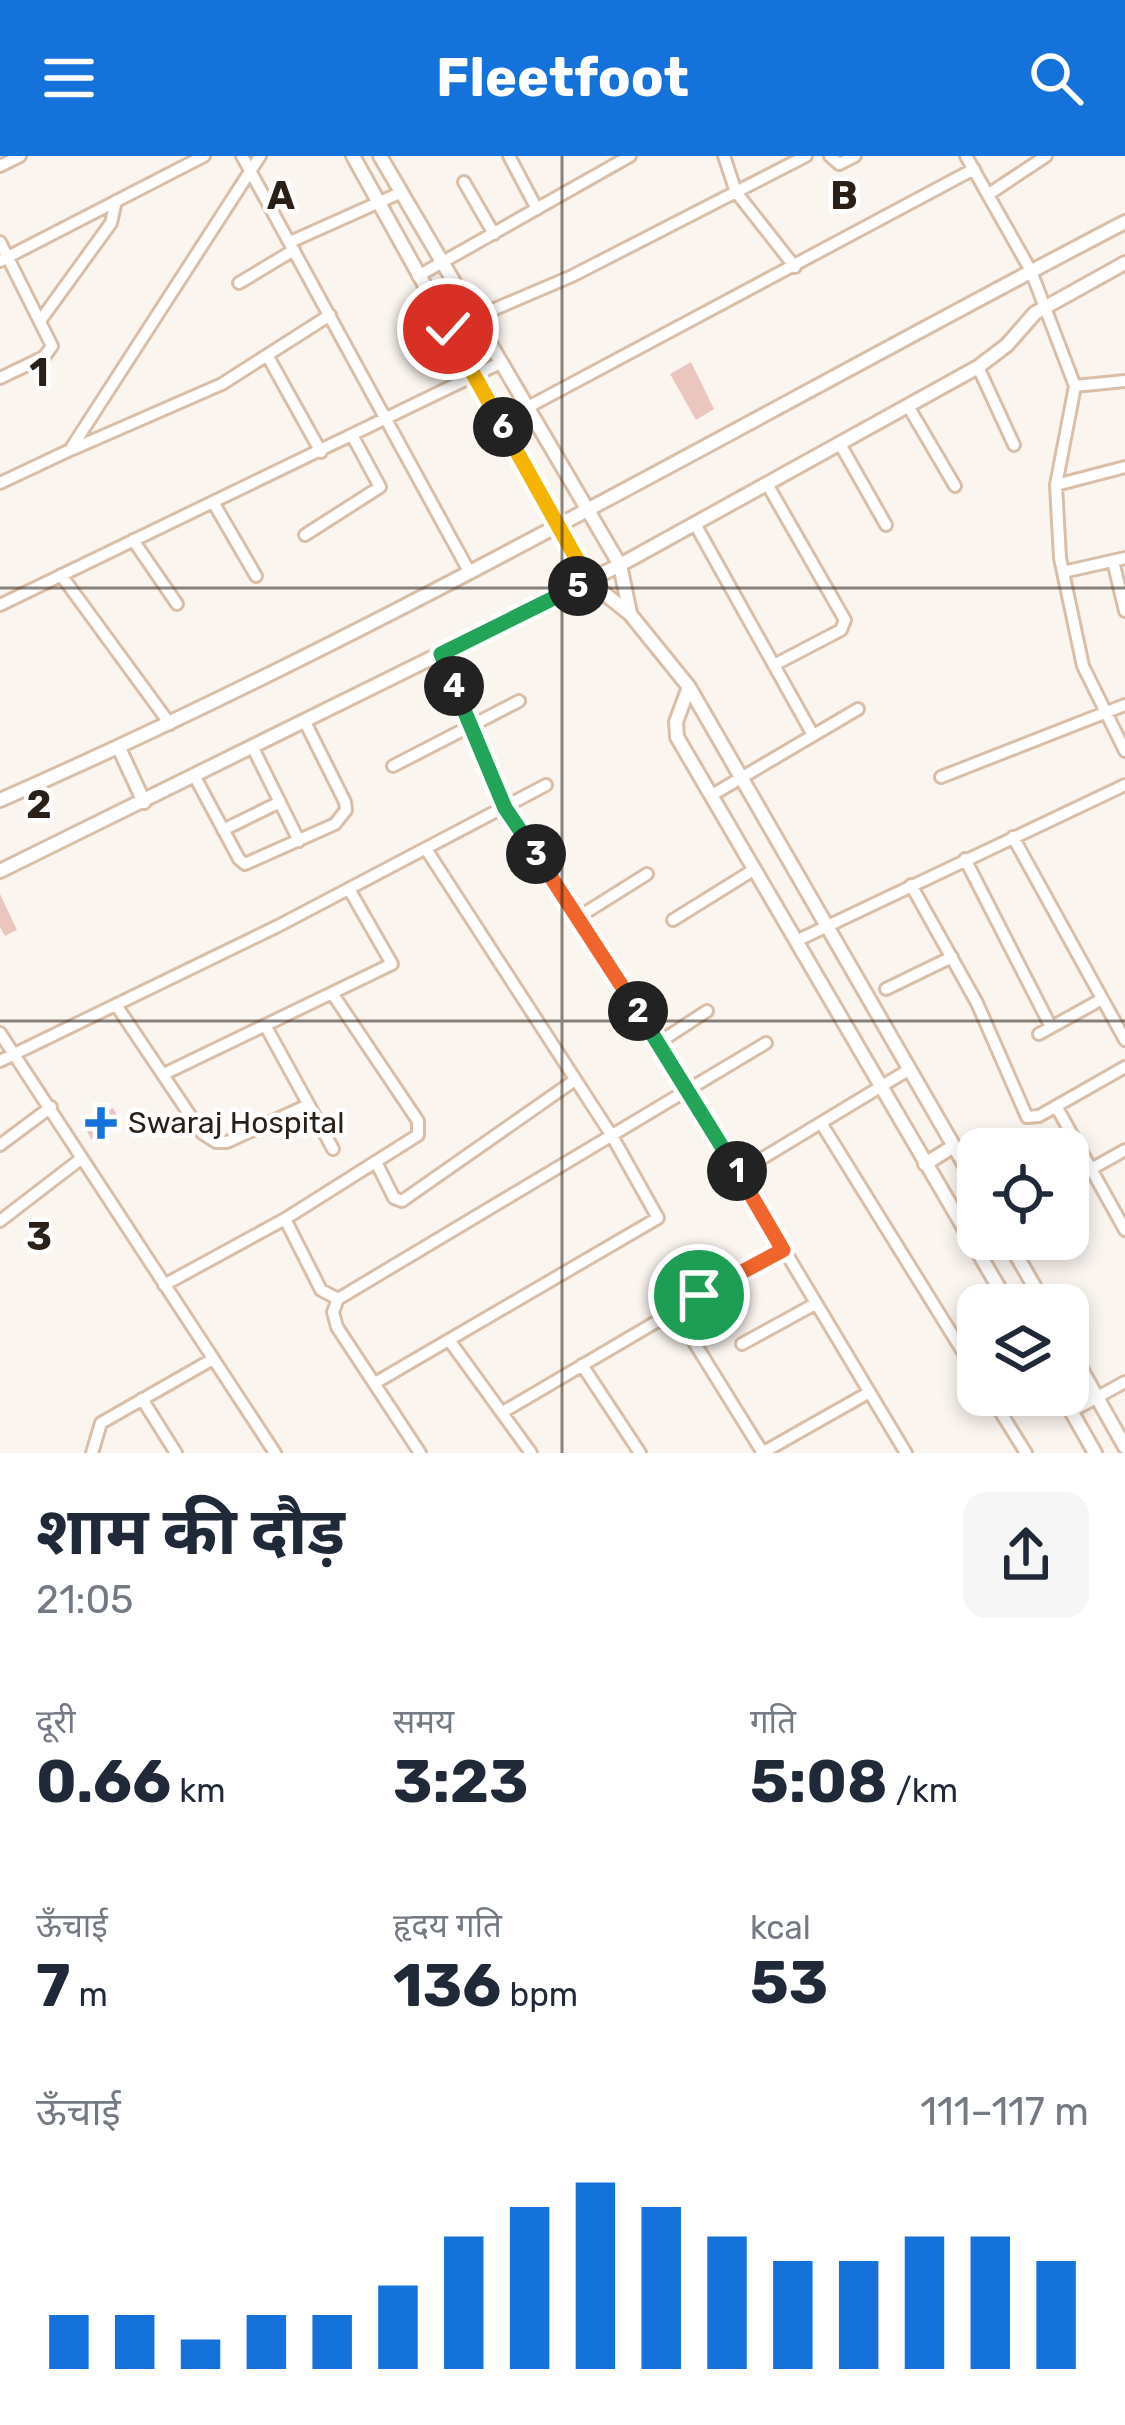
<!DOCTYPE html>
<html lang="hi">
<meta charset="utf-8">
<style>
body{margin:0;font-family:Rubik,"Noto Sans Devanagari",sans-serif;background:#f6f6f7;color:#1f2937;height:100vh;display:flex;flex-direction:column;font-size:45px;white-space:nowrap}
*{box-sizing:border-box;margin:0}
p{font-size:39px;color:#747a83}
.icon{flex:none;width:66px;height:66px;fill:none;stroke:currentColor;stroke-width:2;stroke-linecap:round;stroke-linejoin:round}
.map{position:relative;height:1297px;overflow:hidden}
.sheet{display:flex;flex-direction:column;background:#fff;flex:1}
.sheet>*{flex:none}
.tools{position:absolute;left:957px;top:972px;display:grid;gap:24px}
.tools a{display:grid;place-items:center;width:132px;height:132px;border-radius:24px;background:#fff;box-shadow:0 6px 18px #0003;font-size:60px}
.pin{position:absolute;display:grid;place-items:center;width:102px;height:102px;color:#fff;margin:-51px;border:6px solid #fff;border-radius:50%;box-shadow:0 3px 12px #0007}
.km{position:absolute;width:60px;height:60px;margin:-30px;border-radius:50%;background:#222;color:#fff;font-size:33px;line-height:60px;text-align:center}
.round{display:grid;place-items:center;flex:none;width:126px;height:126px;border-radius:24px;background:#f6f6f7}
.head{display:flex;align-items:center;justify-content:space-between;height:204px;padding:0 36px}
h1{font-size:66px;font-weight:700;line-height:90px}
.metrics{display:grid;grid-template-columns:repeat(3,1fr);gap:18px;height:204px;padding:12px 36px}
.metrics div{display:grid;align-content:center}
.metrics b{font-size:60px;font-weight:700}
.metrics small{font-size:33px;font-weight:400}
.metrics p{font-size:33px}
.chart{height:336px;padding:24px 36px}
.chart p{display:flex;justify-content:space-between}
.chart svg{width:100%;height:216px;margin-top:12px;stroke:#1672db;stroke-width:6}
header{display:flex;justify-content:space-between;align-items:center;height:156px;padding:0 36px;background:#1672db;color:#fff;font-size:54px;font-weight:700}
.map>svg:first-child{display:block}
.building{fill:#ebc6bf}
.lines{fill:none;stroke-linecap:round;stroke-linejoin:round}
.minor-casing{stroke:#dabfa8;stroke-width:16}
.tertiary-casing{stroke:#dabfa8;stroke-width:18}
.minor{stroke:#fff;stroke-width:10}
.tertiary{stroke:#fff;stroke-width:12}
.split-1-casing{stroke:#fff;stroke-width:24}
.split-2-casing{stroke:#fff;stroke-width:24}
.split-3-casing{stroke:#fff;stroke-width:24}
.split-4-casing{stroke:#fff;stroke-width:24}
.split-5-casing{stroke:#fff;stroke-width:24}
.split-6-casing{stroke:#fff;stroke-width:24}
.split-7-casing{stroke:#fff;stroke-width:24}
.split-1{stroke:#f0652b;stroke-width:15}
.split-2{stroke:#22a559;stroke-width:15}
.split-3{stroke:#f0652b;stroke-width:15}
.split-4{stroke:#22a559;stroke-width:15}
.split-5{stroke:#22a559;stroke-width:15}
.split-6{stroke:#f5b400;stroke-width:15}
.split-7{stroke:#f5b400;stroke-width:15}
.grid{fill:none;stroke:#2a2017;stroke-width:3;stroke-opacity:0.55}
.poi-dot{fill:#1672db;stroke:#fff;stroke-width:4.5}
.labels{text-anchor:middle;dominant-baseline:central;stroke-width:9;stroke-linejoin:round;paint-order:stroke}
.poi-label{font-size:30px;fill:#2a2017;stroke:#fff;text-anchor:start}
.grid-label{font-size:39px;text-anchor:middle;font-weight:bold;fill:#2a2017;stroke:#fff;stroke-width:9;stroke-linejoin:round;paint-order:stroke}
</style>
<header><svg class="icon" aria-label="menu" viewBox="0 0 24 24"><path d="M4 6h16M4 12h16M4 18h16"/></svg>Fleetfoot<svg class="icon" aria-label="search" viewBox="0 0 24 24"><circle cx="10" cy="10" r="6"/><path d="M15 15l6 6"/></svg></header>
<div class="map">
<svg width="1125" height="1297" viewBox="0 0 1125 1297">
<rect width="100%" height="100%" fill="#fbf5f0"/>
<path class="building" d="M691,206L714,253L696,264L670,218Z
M0,738L17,774L5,780L0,771Z
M113,952L121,966L91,983L83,968Z"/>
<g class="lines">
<g class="minor-casing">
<path id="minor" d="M242,0L470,417
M509,0L537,53
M724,0L736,36L795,111
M830,0L839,8L855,0
M966,0L1031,115L1075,230L1056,329L1060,402L1083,510L1125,595
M0,10L20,0
M464,26L494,78
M989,38L1046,0
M0,86L52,190L44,201L0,222
M290,86L402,36
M0,105L204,0
M418,120L630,0
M239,127L294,94
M40,165L111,67L116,45
M448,173L572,120L806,0
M267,199L321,296
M978,211L1014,289
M1075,230L1125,225
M908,250L955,330
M500,266L974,13
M840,288L886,369
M73,293L222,228L330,159
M0,327L70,294L260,0
M767,328L845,464L841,474L774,509
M1056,329L1125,311
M213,346L256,420
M695,368L813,579
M305,379L380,331L353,281
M133,384L177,448
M1113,405L1125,455
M1063,416L1125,402
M61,419L170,568
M0,449L500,207
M441,498L505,652L689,935L906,1297
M253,592L299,685
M393,610L519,545
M195,621L239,703L245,708L335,668L346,654L345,646L305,566
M941,621L1125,549
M712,639L858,553
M223,674L280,646
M1013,681L1125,884
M965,703L1051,871
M911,729L977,847L1027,961L1039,960L1125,911
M577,762L647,718
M673,764L755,713
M796,785L1125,629
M886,833L952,801
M116,849L202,977L216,986H227L308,949
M265,869L333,993
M0,877L275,1297
M1039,878L1102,843
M658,887L707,855
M0,905L278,770L546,629
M164,918L392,808L349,733
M1056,950L1125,1074
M821,967L978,1220
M0,989L51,951
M376,1006L394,1042L402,1045L575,924
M738,1017L910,913
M1068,1026L1125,994
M285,1063L321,1134L338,1143
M0,1065L82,1002
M164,1129L285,1063L418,979V965L332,837
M699,1139L783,1093
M449,1184L531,1297
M742,1188L815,1148
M582,1209L640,1297
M375,1227L658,1062L612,980L426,693
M990,1239L1026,1297
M142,1243L176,1297
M1072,1255L1125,1226
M503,1256L656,1166L669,1164L689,1178L763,1297
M92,1297L101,1267L213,1203
M420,1297L337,1171L333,1156L338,1143L766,887
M762,1297L868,1237"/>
</g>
<g class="tertiary-casing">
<path id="tertiary" d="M353,0L589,425L630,458L689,531L978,1032
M380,0L620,409L630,457
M689,531L676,566L677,581L1009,1149
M119,592L144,646
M0,644C387,475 751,261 1125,66
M0,715L620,409L978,211L1007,189L1035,157L1125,107
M925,1008L954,990
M1007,1083L1045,1149
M1068,1190L1125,1291
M1062,1239L1095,1297"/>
</g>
<use href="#minor" class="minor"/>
<use href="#tertiary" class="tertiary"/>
</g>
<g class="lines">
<g class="split-1-casing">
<path id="split-1" d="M699,1139L783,1094L737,1015"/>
</g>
<g class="split-2-casing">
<path id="split-2" d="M638,855L737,1015"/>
</g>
<g class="split-3-casing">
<path id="split-3" d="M536,698L638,855"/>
</g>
<g class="split-4-casing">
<path id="split-4" d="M454,530L505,652L536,698"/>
</g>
<g class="split-5-casing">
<path id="split-5" d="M454,530L441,498L578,430"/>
</g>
<g class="split-6-casing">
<path id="split-6" d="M503,271L589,425L578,430"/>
</g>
<g class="split-7-casing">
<path id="split-7" d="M448,173L503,271"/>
</g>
<use href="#split-1" class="split-1"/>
<use href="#split-2" class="split-2"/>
<use href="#split-3" class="split-3"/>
<use href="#split-4" class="split-4"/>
<use href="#split-5" class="split-5"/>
<use href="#split-6" class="split-6"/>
<use href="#split-7" class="split-7"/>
</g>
<path class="grid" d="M562,0V1297M0,432H1125M0,865H1125"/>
<path class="poi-dot" d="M95 949h12v12h12v12h-12v12h-12v-12h-12v-12h12z"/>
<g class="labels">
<g class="poi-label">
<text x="128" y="967">Swaraj Hospital</text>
</g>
</g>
<g class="grid-label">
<text x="281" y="53">A</text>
<text x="844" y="53">B</text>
<text x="39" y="230">1</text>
<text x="39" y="662">2</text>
<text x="39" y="1094">3</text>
</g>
</svg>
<div class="tools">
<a><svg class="icon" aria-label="locate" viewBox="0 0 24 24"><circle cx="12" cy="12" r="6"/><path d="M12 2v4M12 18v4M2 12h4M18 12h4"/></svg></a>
<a><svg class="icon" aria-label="layers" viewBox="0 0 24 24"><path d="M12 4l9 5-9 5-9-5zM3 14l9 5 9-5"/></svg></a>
</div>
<div class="pin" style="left:699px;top:1139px;background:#1e9e55"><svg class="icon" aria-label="arrive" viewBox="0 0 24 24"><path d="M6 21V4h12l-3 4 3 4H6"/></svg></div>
<div class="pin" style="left:448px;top:173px;background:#d93025"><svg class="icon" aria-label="check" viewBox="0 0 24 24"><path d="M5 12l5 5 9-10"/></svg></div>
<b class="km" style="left:737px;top:1015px">1</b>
<b class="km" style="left:638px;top:855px">2</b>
<b class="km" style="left:536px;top:698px">3</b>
<b class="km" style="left:454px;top:530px">4</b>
<b class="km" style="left:578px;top:430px">5</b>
<b class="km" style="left:503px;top:271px">6</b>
</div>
<section class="sheet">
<div class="head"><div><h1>शाम की दौड़</h1><p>21:05</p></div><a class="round"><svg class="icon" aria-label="share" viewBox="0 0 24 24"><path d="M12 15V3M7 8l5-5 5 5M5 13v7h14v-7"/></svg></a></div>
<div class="metrics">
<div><p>दूरी</p><b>0.66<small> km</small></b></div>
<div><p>समय</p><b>3:23</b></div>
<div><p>गति</p><b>5:08<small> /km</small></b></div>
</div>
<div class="metrics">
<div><p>ऊँचाई</p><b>7<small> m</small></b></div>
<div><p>हृदय गति</p><b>136<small> bpm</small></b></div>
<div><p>kcal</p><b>53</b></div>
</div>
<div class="chart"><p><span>ऊँचाई</span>111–117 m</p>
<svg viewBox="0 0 160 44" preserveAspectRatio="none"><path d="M5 44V33M15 44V33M25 44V38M35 44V33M45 44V33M55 44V27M65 44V17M75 44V11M85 44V6M95 44V11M105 44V17M115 44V22M125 44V22M135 44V17M145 44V17M155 44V22"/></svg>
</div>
</section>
